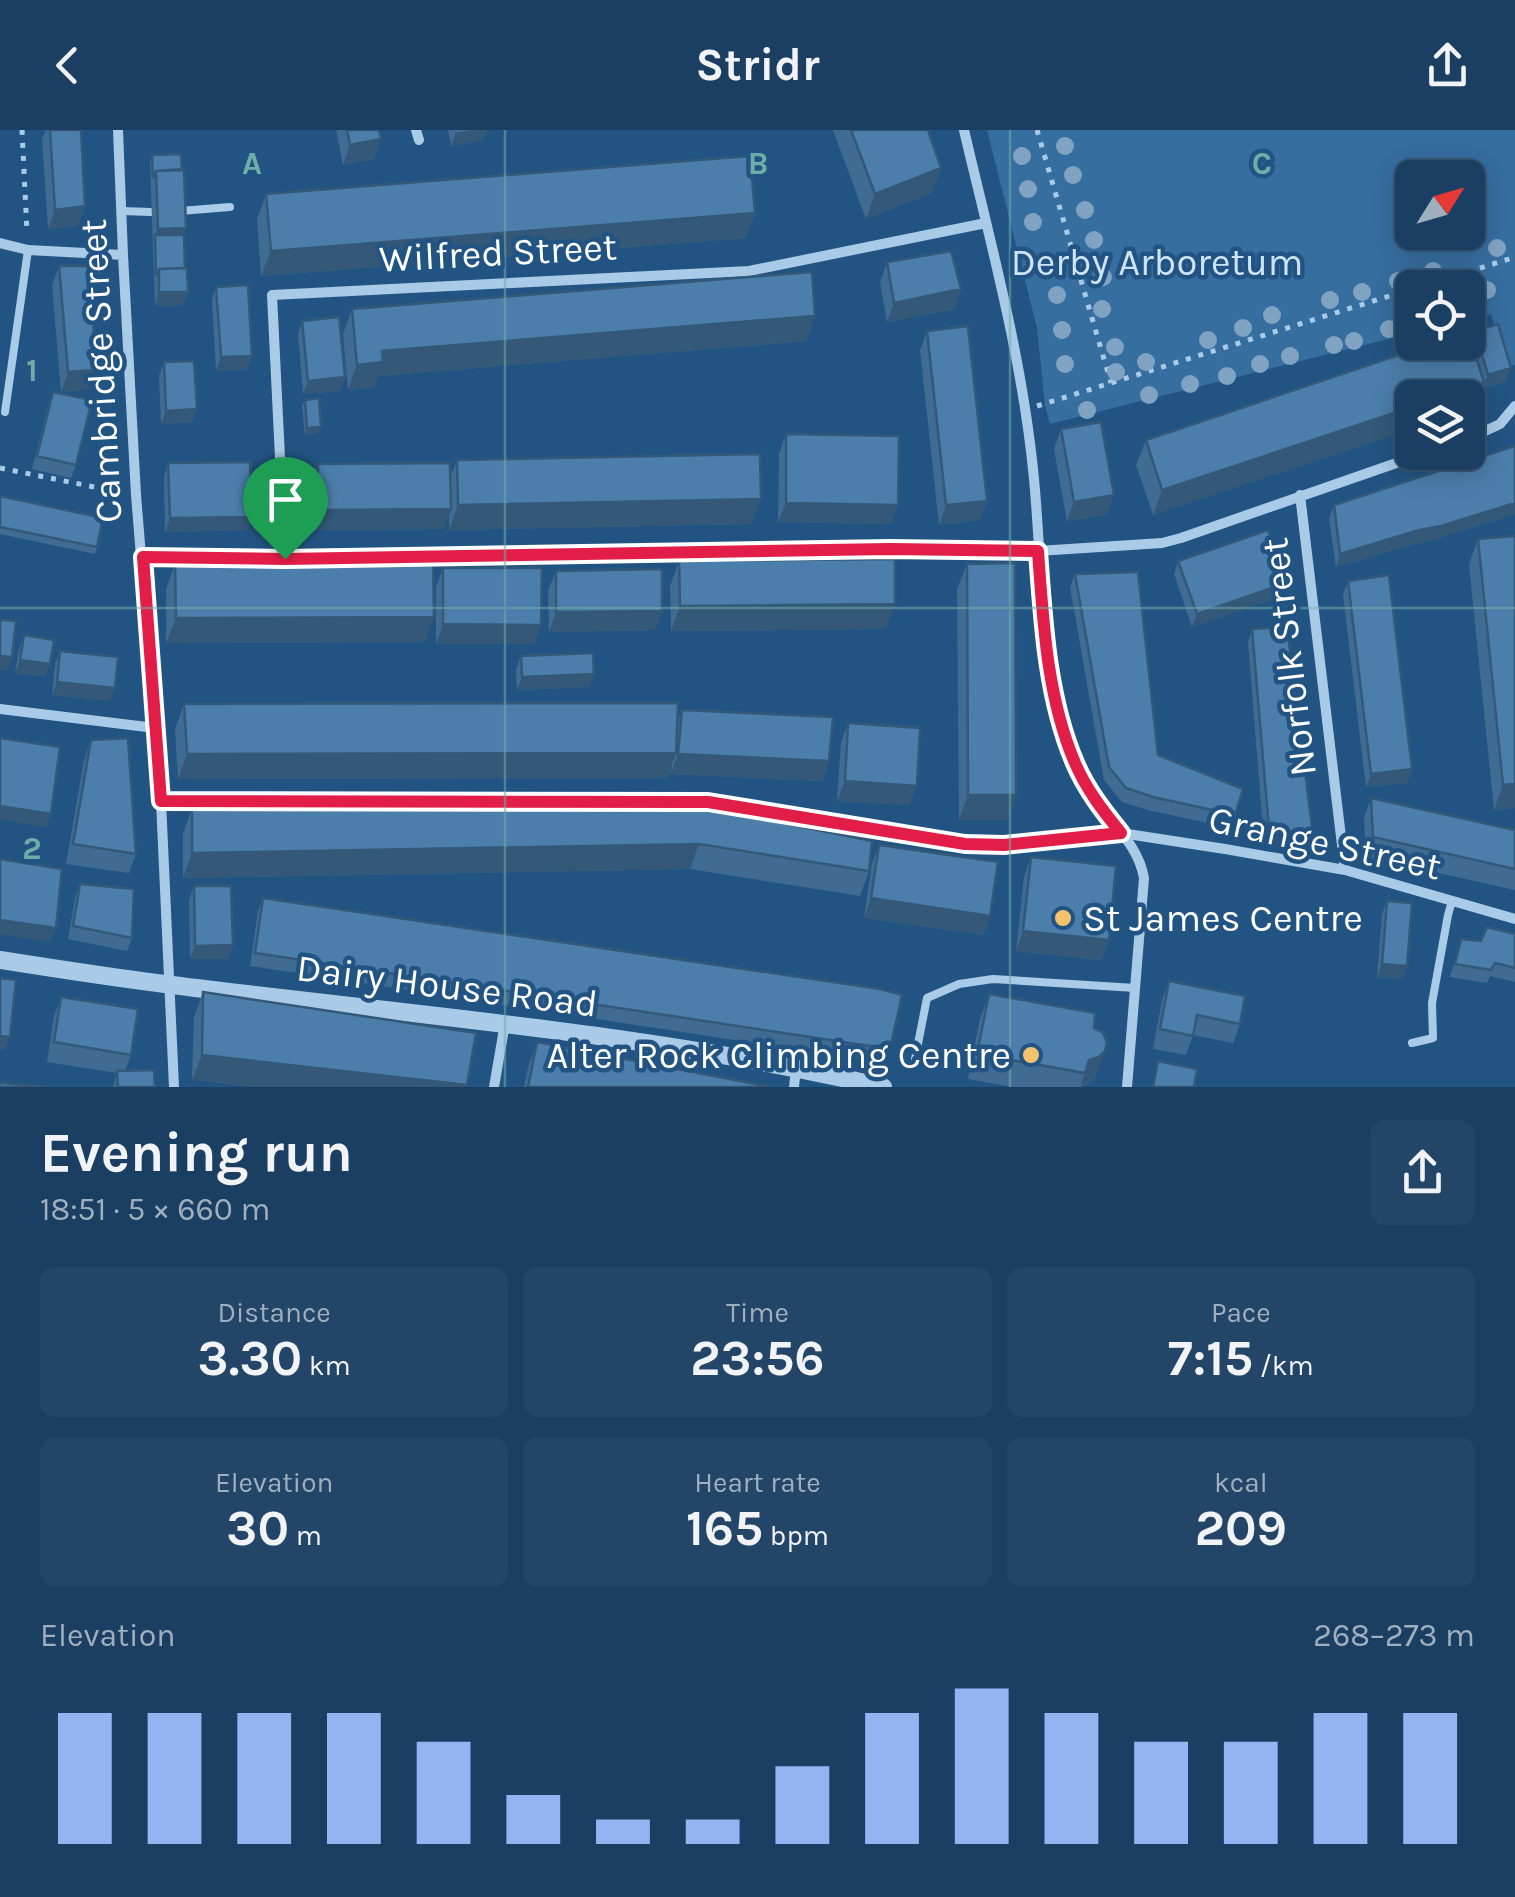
<!DOCTYPE html>
<meta charset="utf-8">
<style>
body{margin:0;font-family:Karla,sans-serif;background:#234668;color:#f1f3f6;height:100vh;display:flex;flex-direction:column;font-size:38px;white-space:nowrap}
*{box-sizing:border-box;margin:0}
p{font-size:32px;color:#9fafbe}
.icon{flex:none;width:55px;height:55px;fill:none;stroke:currentColor;stroke-width:2;stroke-linecap:round;stroke-linejoin:round}
.map{position:relative;height:957px;overflow:hidden}
.drawer{display:flex;flex-direction:column;background:#1a3f62;flex:1}
.drawer>*{flex:none}
.needle{width:65px;rotate:53deg}
.tools{position:absolute;left:1395px;top:30px;display:grid;gap:20px}
.tools a{display:grid;place-items:center;width:90px;height:90px;border-radius:15px;background:#1a3f62;box-shadow:0 5px 25px #0003,0 0 0 2px #385877;font-size:50px}
.pin{position:absolute;display:grid;place-items:center;width:85px;height:85px;color:#fff;margin:-102px -42px;border-radius:50% 50% 50% 0;rotate:-45deg;box-shadow:0 0 10px #0007}
.pin .icon{rotate:45deg}
.round{display:grid;place-items:center;flex:none;width:105px;height:105px;border-radius:15px;background:#234668}
.overview{display:flex;align-items:center;justify-content:space-between;height:170px;padding:0 40px}
h1{font-size:55px;font-weight:700;line-height:75px}
.figures{display:grid;grid-template-columns:repeat(3,1fr);gap:15px;height:170px;padding:10px 40px}
.figures div{display:grid;align-content:center;border-radius:15px;background:#234668;text-align:center}
.figures b{font-size:50px;font-weight:700}
.figures small{font-size:28px;font-weight:400}
.figures p{font-size:28px}
.chart{height:280px;padding:20px 40px}
.chart p{display:flex;justify-content:space-between}
.chart svg{width:100%;height:180px;margin-top:10px;stroke:#95b2f1;stroke-width:6}
header{display:flex;justify-content:space-between;align-items:center;height:130px;padding:0 40px;background:#1a3f62;font-size:45px;font-weight:700}
.map>svg:first-child{display:block}
.green{fill:#366ea0;fill-rule:evenodd}
.lines{fill:none;stroke-linecap:round;stroke-linejoin:round}
.path{stroke:#aacbe8;stroke-width:5;stroke-dasharray:5 8;stroke-linecap:butt}
.service{stroke:#aacbe8;stroke-width:8}
.minor{stroke:#aacbe8;stroke-width:10}
.tertiary{stroke:#aacbe8;stroke-width:18}
.tree{fill:#81a3c2}
.wall{fill:#406c93}
.shaded-wall{fill:#345878}
.building{fill:#4b7eab;stroke:#345878;stroke-width:2.5}
.route-casing{stroke:#fff;stroke-width:20}
.route{stroke:#e11d48;stroke-width:12}
.grid{fill:none;stroke:#6fada8;stroke-width:2.5;stroke-opacity:0.55}
.poi-dot{fill:#f4c26d;stroke:#225483;stroke-width:4}
.labels{text-anchor:middle;dominant-baseline:central;stroke-width:9;stroke-linejoin:round;paint-order:stroke}
.street-label{font-size:38px;fill:#fff;stroke:#225483}
.park-label{font-size:38px;fill:#cee4f6;stroke:#225483}
.poi-label{font-size:38px;fill:#fff;stroke:#225483;text-anchor:start}
.grid-label{font-size:32px;text-anchor:middle;font-weight:bold;fill:#6fada8;stroke:#225483;stroke-width:9;stroke-linejoin:round;paint-order:stroke}
</style>
<header><svg class="icon" aria-label="back" viewBox="0 0 24 24"><path d="M15 5l-7 7 7 7"/></svg>Stridr<svg class="icon" aria-label="share" viewBox="0 0 24 24"><path d="M12 15V3M7 8l5-5 5 5M5 13v7h14v-7"/></svg></header>
<div class="map">
<svg width="1515" height="957" viewBox="0 0 1515 957">
<rect width="100%" height="100%" fill="#225483"/>
<path class="green" d="M987,0H1515V235L1506,236L1491,184L1468,189V158H1412V203L1050,294L1045,275L1037,198ZM1412,48H1468V102H1412Z"/>
<g class="lines">
<path class="path" d="M22,0L27,102
M1037,0L1111,253
M1418,158L1515,127
M1037,276L1412,159
M0,338L119,362"/>
<path class="service" d="M121,81L151,82
M180,81L230,77
M5,282L28,120
M1412,913L1433,908L1432,873L1448,785L1452,771
M915,929L927,868L959,854L993,849L1135,858"/>
<path class="minor" d="M118,0L123,125L136,365L161,671L174,957
M416,0L419,10
M964,0C991,115 1023,231 1034,349C1041,422 1040,495 1055,567C1061,598 1072,632 1088,659C1106,689 1138,712 1144,748L1127,957
M0,113L28,120L123,125
M1468,309L1500,294L1515,276
M1300,365L1345,740
M143,427L285,429L890,419L1038,421L1162,413L1181,408L1428,322
M285,429L272,165L749,141L986,93
M0,579L155,598
M161,671L708,673L965,714L1004,715L1121,703L1225,719L1345,740L1515,789
M494,957L505,893
M794,957L796,938"/>
<path class="tertiary" d="M0,830C57,839 115,848 172,855C410,885 650,903 883,957"/>
</g>
<g class="tree">
<circle cx="1065" cy="16" r="9"/>
<circle cx="1022" cy="26" r="9"/>
<circle cx="1073" cy="45" r="9"/>
<circle cx="1028" cy="59" r="9"/>
<circle cx="1085" cy="80" r="9"/>
<circle cx="1033" cy="92" r="9"/>
<circle cx="1094" cy="110" r="9"/>
<circle cx="1497" cy="118" r="9"/>
<circle cx="1044" cy="131" r="9"/>
<circle cx="1433" cy="141" r="9"/>
<circle cx="1103" cy="147" r="9"/>
<circle cx="1398" cy="151" r="9"/>
<circle cx="1487" cy="160" r="9"/>
<circle cx="1362" cy="162" r="9"/>
<circle cx="1057" cy="165" r="9"/>
<circle cx="1330" cy="170" r="9"/>
<circle cx="1102" cy="179" r="9"/>
<circle cx="1272" cy="185" r="9"/>
<circle cx="1243" cy="198" r="9"/>
<circle cx="1389" cy="199" r="9"/>
<circle cx="1062" cy="200" r="9"/>
<circle cx="1208" cy="210" r="9"/>
<circle cx="1354" cy="211" r="9"/>
<circle cx="1334" cy="215" r="9"/>
<circle cx="1115" cy="217" r="9"/>
<circle cx="1290" cy="226" r="9"/>
<circle cx="1146" cy="232" r="9"/>
<circle cx="1065" cy="234" r="9"/>
<circle cx="1260" cy="234" r="9"/>
<circle cx="1116" cy="242" r="9"/>
<circle cx="1227" cy="246" r="9"/>
<circle cx="1190" cy="254" r="9"/>
<circle cx="1149" cy="265" r="9"/>
<circle cx="1087" cy="280" r="9"/>
</g>
<path class="wall" d="M46,0H81L85,76L78,96L48,99L42,9Z
M336,0H379L374,29L343,35Z
M448,0H487L483,10L451,16Z
M833,0H928L932,63L866,89Z
M152,25L184,105L185,138L188,162L183,175L155,176L150,32Z
M266,64L755,83L745,108L261,146L257,89Z
M887,132L961,159L954,179L887,192L880,152Z
M59,136L89,259L61,262L52,155Z
M216,157L252,226L247,239L216,241L212,170Z
M352,179L815,186L806,211L378,246L374,258L348,260L343,204Z
M302,191L345,247L340,261L303,264L298,204Z
M927,201L987,371L980,390L939,395L920,220Z
M1475,201L1506,251L1483,258V257L1475,278L1468,280V268L1153,385L1136,335L1146,310L1471,212Z
M164,232L192,292L161,294L159,246Z
M53,262L76,335L71,348L32,339L48,276Z
M305,270L318,303L305,305L302,276Z
M1061,299L1107,384L1067,391L1054,319Z
M786,304L898,375L891,394L778,392L779,323Z
M1515,316V384L1436,409L1414,414L1336,437L1329,388L1334,375Z
M457,330L752,394L449,400V385L444,399L311,400L310,353L318,334L450,348Z
M168,333L247,400L165,402L164,347Z
M0,366L97,417L95,424L0,404Z
M1515,406V678L1494,680L1469,434L1478,409Z
M679,431L886,499L671,501L670,456Z
M1178,431L1286,453L1282,466L1192,497L1174,444Z
M175,434L425,512L166,513V459Z
M967,434L1016,665L1007,690H959L957,459Z
M443,438L541,495L534,514H436V457Z
M556,441L662,481L655,500L549,502L548,460Z
M1075,444L1158,625L1235,685L1230,698L1148,680L1122,672L1104,650L1070,457Z
M1348,451L1412,639L1407,653L1366,657L1343,465Z
M1252,499L1308,719L1264,712L1248,512Z
M24,505L45,547L15,543L19,519Z
M60,521L110,571L52,565L55,534Z
M521,526L594,544L589,557L517,560L516,539Z
M184,574L677,594L682,580L829,631L822,651L671,644L672,635L667,648L178,649L175,599Z
M848,593L909,675L837,671L841,613Z
M91,610L136,724L129,743L66,734L84,630Z
M1371,668L1515,700V760L1366,727L1364,688Z
M192,679L718,680L869,741L860,766L690,739L183,748V704Z
M879,715L990,786L983,805L864,788L872,734Z
M1031,727L1109,810L1101,830L1016,821L1024,747Z
M80,754L132,808L127,821L68,809L75,768Z
M194,756L233,815L228,829H190L189,770Z
M263,768L890,919L885,933L250,836L258,781Z
M1387,771L1407,836L1402,849L1377,847L1382,784Z
M1515,804V852L1490,846L1487,853L1450,847L1461,809L1481,811Z
M1169,851L1240,894L1233,913L1193,905L1186,925L1153,919L1162,870Z
M203,862L476,903L192,950L194,887Z
M989,864L1094,898L1096,946L1090,952L1080,957H1013L968,949L980,889Z
M61,867L131,925L125,941L155,957H113L117,943L47,932L54,886Z
M537,912L766,957H524L528,937Z"/>
<path class="shaded-wall" d="M471,0H487L483,10L451,16L456,3Z
M381,9L374,29L343,35L350,15Z
M941,38L932,63L866,89L875,64Z
M85,76L78,96L48,99L55,80Z
M755,83L745,108L261,146L271,121Z
M186,98L182,111L155,105L158,99Z
M961,159L954,179L887,192L894,173Z
M159,162H188L183,175L155,176Z
M815,186L806,211L378,246L374,258L348,260L357,235L382,221Z
M252,226L247,239L216,241L221,227Z
M1511,238L1506,251L1483,258L1488,245Z
M96,240L89,259L61,262L68,242Z
M345,247L340,261L303,264L308,251Z
M1484,252L1475,278L1468,280V268H1439Z
M1412,277V299L1153,385L1162,360Z
M197,279L192,292L161,294L166,281Z
M321,297L318,303L305,305L307,298Z
M1114,365L1107,384L1067,391L1074,372Z
M761,369L752,394L449,400L458,375Z
M987,371L980,390L939,395L946,375Z
M786,373L898,375L891,394L778,392Z
M1515,373V384L1436,409L1414,414L1336,437L1340,424Z
M451,379L444,399L311,400L318,380Z
M252,387L247,400L165,402L170,388Z
M1286,453L1282,466L1192,497L1197,484Z
M895,474L886,499L671,501L680,476Z
M662,481L655,500L549,502L556,482Z
M434,487L425,512L166,513L176,488Z
M443,494L541,495L534,514H436Z
M0,526L12,527L7,540H0Z
M20,530L50,534L45,547L15,543Z
M594,544L589,557L517,560L522,547Z
M57,552L115,558L110,571L52,565Z
M676,623L667,648L178,649L187,624Z
M678,624L829,631L822,651L671,644Z
M1412,639L1407,653L1366,657L1371,644Z
M845,651L917,656L909,675L837,671Z
M1515,654V678L1494,680L1503,655Z
M968,665H1016L1007,690H959Z
M0,676L51,684L46,697L0,690Z
M1269,699L1313,705L1308,719L1264,712Z
M699,714L690,739L183,748L192,723Z
M871,768L990,786L983,805L864,788Z
M0,790L56,798L51,812L0,804Z
M1023,801L1109,810L1101,830L1016,821Z
M233,815L228,829H190L195,816Z
M1382,834L1407,836L1402,849L1377,847Z
M0,906L10,907L5,920H0Z
M1105,921L1096,946L1090,952L1081,955L1089,930Z
M202,925L467,955L466,957H252L192,950Z"/>
<path class="building" d="M50,0H81L85,76L55,80Z
M347,0H379L381,9L350,15Z
M851,0H928L941,38L875,64Z
M181,24L182,40L156,41L153,48L152,25Z
M750,26L755,83L271,121L266,64Z
M184,39L186,98L158,99L156,41Z
M155,105H184L185,138L159,139L156,146Z
M951,121L961,159L894,173L887,132Z
M59,136H90L96,240L68,242Z
M187,138L188,162H159V139Z
M812,142L815,186L382,221L383,232L357,235L352,179Z
M248,155L252,226L221,227L216,157Z
M339,187L345,247L308,251L302,191Z
M1498,194L1511,238L1488,245L1475,201Z
M968,196L987,371L946,375L927,201Z
M1468,202L1484,252L1439,268H1412V277L1162,360L1146,310L1437,212H1468Z
M194,231L197,279L166,281L164,232Z
M53,262L92,270L76,335L37,326Z
M319,268L321,297L307,298L305,270Z
M1101,292L1114,365L1074,372L1061,299Z
M786,304L899,306L898,375L786,373Z
M1515,316V373L1441,396L1419,400L1340,424L1334,375Z
M760,324L761,369L458,375L457,330Z
M250,332L252,387L170,388L168,333Z
M450,333L451,379L318,380V334Z
M0,366L103,388L97,417L0,397Z
M1268,400L1286,453L1197,484L1178,431Z
M1515,406V654L1503,655L1478,409Z
M895,429V474L680,476L679,431Z
M433,433L434,487L176,488L175,434Z
M1015,433L1016,665H968L967,434Z
M443,438H542L541,495L443,494Z
M662,439V481L556,482V441Z
M1138,442L1158,625L1243,659L1235,685L1153,667L1126,658L1109,637L1075,444Z
M1389,445L1412,639L1371,644L1348,451Z
M0,490L16,491L12,527L0,526Z
M1287,497L1313,705L1269,699L1252,499Z
M24,505L54,510L50,534L20,530Z
M60,521L118,527L115,558L57,552Z
M593,523L594,544L522,547L521,526Z
M678,573L676,623L187,624L184,574Z
M682,580L833,587L829,631L678,624Z
M848,593L920,598L917,656L845,651Z
M0,608L60,617L51,684L0,676Z
M128,608L136,724L73,714L91,610Z
M1371,668L1515,700V739L1373,707Z
M192,679L718,680L872,711L869,741L699,714L192,723Z
M879,715L998,732L990,786L871,768Z
M1031,727L1116,736L1109,810L1023,801Z
M0,729L62,739L56,798L0,790Z
M80,754L134,759L132,808L73,796Z
M194,756H231L233,815L195,816Z
M263,768L880,859L902,865L890,919L255,823Z
M1387,771L1412,773L1407,836L1382,834Z
M1487,797L1515,804V838L1495,833L1491,840L1455,834L1461,809L1481,811Z
M0,848L16,850L10,907L0,906Z
M1169,851L1245,866L1240,894L1197,885L1193,906L1160,899Z
M203,862L476,903L467,955L202,925Z
M989,864L1095,883L1094,898L1103,903L1107,912L1105,921L1099,927L1089,930L1085,943L977,924Z
M61,867L138,879L131,925L54,912Z
M537,912L766,956V957H528Z
M1158,931L1197,939L1194,957H1153Z
M154,940L155,957H118L117,941Z
M0,953L47,957H0Z"/>
<g class="lines">
<g class="route-casing">
<path id="route" d="M890,419L1038,421C1043,491 1047,568 1075,633C1086,659 1103,681 1121,703L1004,715L965,714L708,672L161,671L143,427L285,429Z"/>
</g>
<use href="#route" class="route"/>
</g>
<path class="grid" d="M505,0V957M1010,0V957M0,478H1515"/>
<g class="poi-dot">
<circle cx="1063" cy="788" r="10"/>
<circle cx="1031" cy="925" r="10"/>
</g>
<g class="labels">
<g class="street-label">
<text transform="translate(498 123) rotate(-3)">Wilfred Street</text>
<text transform="translate(101 241) rotate(-93)">Cambridge Street</text>
<text transform="translate(1289 527) rotate(-97)">Norfolk Street</text>
<text transform="translate(1325 713) rotate(12)">Grange Street</text>
<text transform="translate(447 856) rotate(7)">Dairy House Road</text>
</g>
<g class="park-label">
<text x="1157" y="132">Derby Arboretum</text>
</g>
<g class="poi-label">
<text x="1083" y="788">St James Centre</text>
<text x="1011" y="925" text-anchor="end">Alter Rock Climbing Centre</text>
</g>
</g>
<g class="grid-label">
<text x="252" y="44">A</text>
<text x="758" y="44">B</text>
<text x="1262" y="44">C</text>
<text x="32" y="251">1</text>
<text x="32" y="729">2</text>
</g>
</svg>
<div class="tools">
<a><svg class="needle" viewBox="-14 -14 28 28"><path d="M0-13l5 13h-10z" fill="#e53935"/><path d="M0 13l5-13h-10z" fill="#9fafbe"/></svg></a>
<a><svg class="icon" aria-label="locate" viewBox="0 0 24 24"><circle cx="12" cy="12" r="6"/><path d="M12 2v4M12 18v4M2 12h4M18 12h4"/></svg></a>
<a><svg class="icon" aria-label="layers" viewBox="0 0 24 24"><path d="M12 4l9 5-9 5-9-5zM3 14l9 5 9-5"/></svg></a>
</div>
<div class="pin" style="left:285px;top:429px;background:#1e9e55"><svg class="icon" aria-label="arrive" viewBox="0 0 24 24"><path d="M6 21V4h12l-3 4 3 4H6"/></svg></div>
</div>
<section class="drawer">
<div class="overview"><div><h1>Evening run</h1><p>18:51 · 5 × 660 m</p></div><a class="round"><svg class="icon" aria-label="share" viewBox="0 0 24 24"><path d="M12 15V3M7 8l5-5 5 5M5 13v7h14v-7"/></svg></a></div>
<div class="figures">
<div><p>Distance</p><b>3.30<small> km</small></b></div>
<div><p>Time</p><b>23:56</b></div>
<div><p>Pace</p><b>7:15<small> /km</small></b></div>
</div>
<div class="figures">
<div><p>Elevation</p><b>30<small> m</small></b></div>
<div><p>Heart rate</p><b>165<small> bpm</small></b></div>
<div><p>kcal</p><b>209</b></div>
</div>
<div class="chart"><p><span>Elevation</span>268–273 m</p>
<svg viewBox="0 0 160 44" preserveAspectRatio="none"><path d="M5 44V12M15 44V12M25 44V12M35 44V12M45 44V19M55 44V32M65 44V38M75 44V38M85 44V25M95 44V12M105 44V6M115 44V12M125 44V19M135 44V19M145 44V12M155 44V12"/></svg>
</div>
</section>
